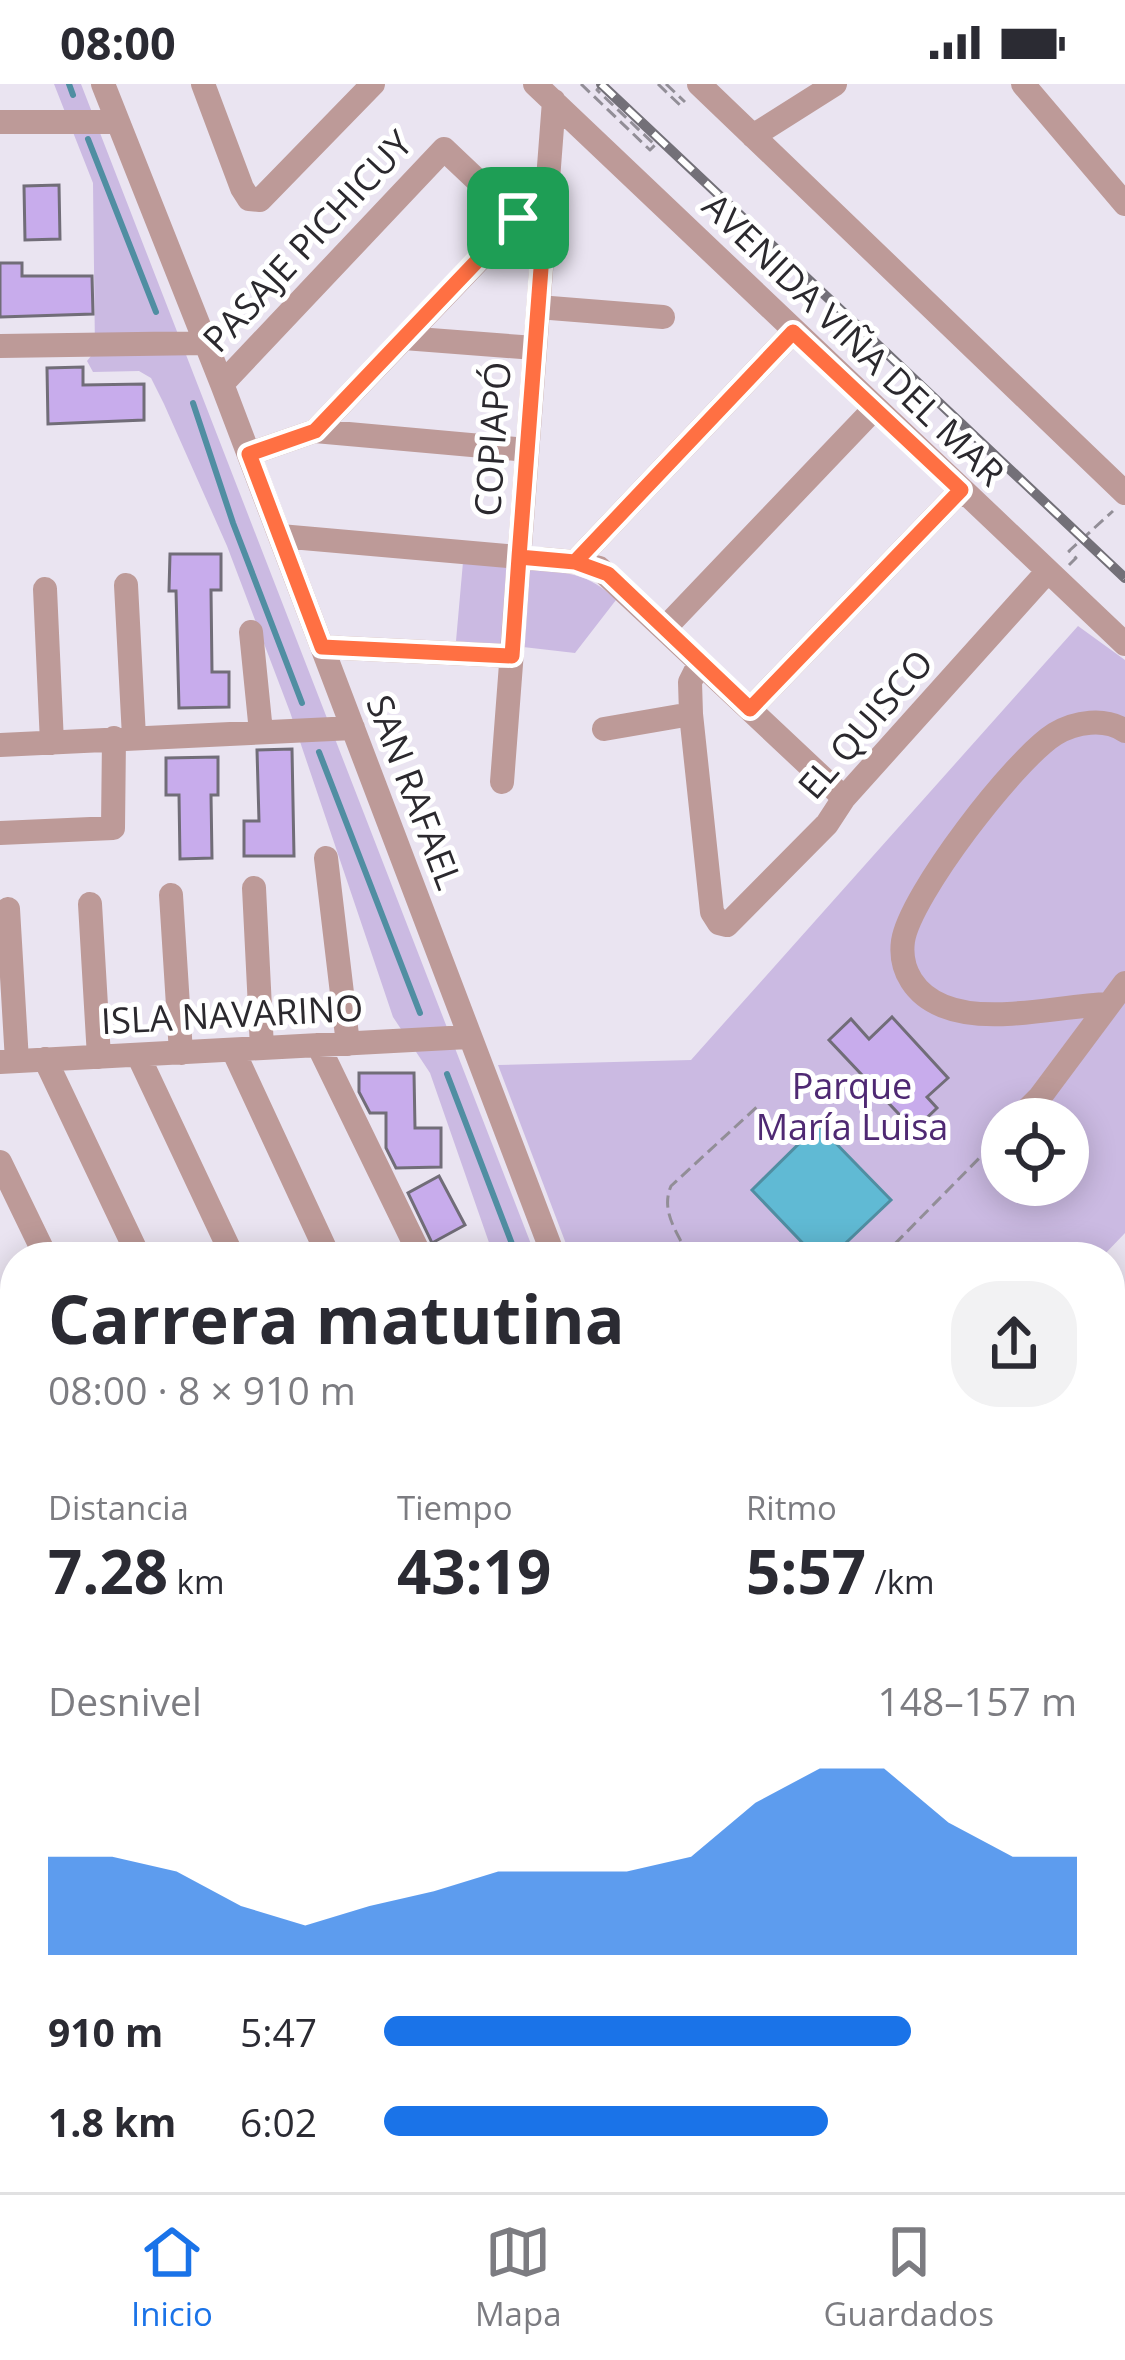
<!DOCTYPE html>
<html lang="es">
<meta charset="utf-8">
<style>
body{margin:0;font-family:"Open Sans",sans-serif;background:#f2f2f3;color:#2b2b33;height:100vh;display:flex;flex-direction:column;font-size:45px;white-space:nowrap}
*{box-sizing:border-box;margin:0}
p{font-size:39px;color:#7c7c81}
.icon{flex:none;width:66px;height:66px;fill:none;stroke:currentColor;stroke-width:2;stroke-linecap:round;stroke-linejoin:round}
.map{position:relative;flex:1;overflow:hidden}
.sheet{position:absolute;left:0px;top:1158px;width:1125px;height:951px;display:flex;flex-direction:column;background:#fff;border-radius:48px 48px 0 0;box-shadow:0 6px 30px #0003}
.sheet>*{flex:none}
.controls{position:absolute;left:981px;top:1014px;display:grid;gap:24px}
.controls a{display:grid;place-items:center;width:108px;height:108px;border-radius:50%;background:#fff;box-shadow:0 6px 30px #0003;font-size:60px}
.pin{position:absolute;display:grid;place-items:center;width:102px;height:102px;color:#fff;margin:-51px;border-radius:24px;box-shadow:0 6px 18px #0006}
.round{display:grid;place-items:center;flex:none;width:126px;height:126px;border-radius:48px;background:#f2f2f3}
.headline{display:flex;align-items:center;justify-content:space-between;height:204px;padding:0 48px}
h1{font-size:66px;font-weight:700;line-height:90px}
.stats{display:grid;grid-template-columns:repeat(3,1fr);gap:18px;height:204px;padding:12px 48px}
.stats div{display:grid;align-content:center}
.stats b{font-size:60px;font-weight:700}
.stats small{font-size:33px;font-weight:400}
.stats p{font-size:33px}
.chart{height:336px;padding:24px 48px}
.chart p{display:flex;justify-content:space-between}
.chart svg{width:100%;height:216px;margin-top:12px;fill:#1a73e8;opacity:.7}
ul{padding:0 48px;list-style:none;font-size:39px}
li{display:grid;grid-template-columns:192px 144px 1fr;align-items:center;height:90px}
li i{height:30px;border-radius:15px;background:#1a73e8}
.status{display:flex;justify-content:space-between;align-items:center;height:84px;padding:0 60px;background:#fff;direction:ltr}
.status svg{height:33px;fill:currentColor}
.menu{display:flex;justify-content:space-around;align-items:center;height:168px;border-top:3px solid #e1e1e2;background:#fff;font-size:33px;color:#7c7c81}
.menu a{display:grid;justify-items:center;gap:6px}
.menu .selected{color:#1a73e8}
.map>svg:first-child{display:block}
.green{fill:#cbbae2;fill-rule:evenodd}
.water{fill:#60bad4;stroke:#508ea2;stroke-width:3}
.lines{fill:none;stroke-linecap:round;stroke-linejoin:round}
.stream{stroke:#508ea2;stroke-width:6}
.building{fill:#c8acec;stroke:#716d78;stroke-width:3}
.path{stroke:#928e97;stroke-width:3;stroke-dasharray:12 6;stroke-linecap:butt}
.minor{stroke:#bd9a98;stroke-width:24}
.major{stroke:#955958;stroke-width:30}
.rail-casing{stroke:#737078;stroke-width:10}
.rail{stroke:#fff;stroke-width:6;stroke-dasharray:18;stroke-linecap:butt}
.route-casing{stroke:#fff;stroke-width:24}
.route{stroke:#ff7043;stroke-width:15}
.labels{text-anchor:middle;dominant-baseline:central;stroke-width:10;stroke-linejoin:round;paint-order:stroke}
.street-label{font-size:36px;fill:#2b292e;stroke:#fff}
.park-label{font-size:36px;fill:#4f2973;stroke:#fff}
</style>
<div class="status"><b>08:00</b><svg viewBox="0 0 49 12"><path d="M0 12V9h3v3zM5 12V6h3v6zM10 12V3h3v9zM15 12V0h3v12zM26 1h20v11H26zM47 4h2v5h-2z"/></svg></div>
<div class="map">
<svg width="1125" height="2108" viewBox="0 0 1125 2108">
<rect width="100%" height="100%" fill="#eae4f1"/>
<path class="green" d="M54,0H81L536,1173H494L430,989L393,933L290,628L227,462L164,320L151,294L139,287L93,288L87,277L95,267L93,99Z
M463,478L508,481L501,561L456,557Z
M529,485C566,488 589,489 616,516L575,569L523,563Z
M1078,542L1125,576V1149L1102,1173H571L498,981L691,976ZM1002,1035H1068V1101H1002Z
M15,1461V1736L0,1720V1468Z
M350,2094H895L900,2108H364Z"/>
<path class="water" d="M818,1041L891,1116L831,1173H816L752,1106Z"/>
<g class="lines">
<path class="stream" d="M69,0L73,11
M88,55L156,228
M193,319L233,439L302,619
M319,668L420,929
M447,990L517,1173
M874,2094L880,2108"/>
</g>
<path class="building" d="M59,101L60,155L25,156L24,102Z
M0,179H22V192H92L93,230L0,233Z
M83,283V301L144,300V336L48,340L47,284Z
M170,470H221V506H211L212,588H229V623L179,624L176,507H169Z
M292,665L294,772H244V737H259L257,666Z
M218,673V711H211L212,774L180,775L179,711H166V674Z
M892,933L948,994L927,1013L937,1024L914,1046L829,956L851,935L869,955Z
M359,989H414L415,1044H441V1083L396,1084L386,1064V1029H370L359,1008Z
M439,1092L465,1141L432,1159L408,1109Z"/>
<g class="lines">
<path class="path" d="M581,0L650,66L655,61
M602,0L597,6L655,61
M658,0L683,24
M666,0L685,18
M1069,481L1076,474L1069,467L1113,427
M689,1173C678,1149 660,1128 671,1102L759,1021
M882,1173L1002,1051
M1113,2108L1125,2102"/>
<path class="minor" d="M103,0L222,300L554,1173
M203,0L242,104L249,115L260,116L373,0
M535,0L1125,560
M699,0L1125,409
M1023,0L1125,120
M0,38H118
M753,52L835,0
M538,223L663,233
M404,254L535,264
M0,262L206,259
M222,300L444,65L518,135L545,132
M315,347L518,135
M249,370L315,347L527,366
M280,452L575,478L599,484L844,714
M575,478L793,248
M126,501L134,653
M45,505L52,659
M665,544L874,325
M251,548L261,648
M322,563L511,572
M700,578L690,598L691,630L712,828L719,839L727,841L827,740L844,714L1047,488
M750,625L960,407
M604,645L691,630
M0,661L353,644
M502,698L554,17
M0,749L113,744L114,654
M326,774L348,960
M254,804L262,964
M171,811L181,969
M90,820L99,973
M8,825L17,977
M1108,920C1057,922 989,941 943,922C916,911 899,887 903,857C910,811 1015,675 1055,650C1075,638 1105,633 1125,647
M318,961L421,1173
M233,966L329,1173
M138,971L233,1173
M45,975L139,1173
M0,978L468,953
M1018,1035L1040,1013L1125,899
M0,1078L46,1173
M0,1276L15,1307
M1110,1315L1125,1299
M0,1402L15,1395
M1110,1552L1125,1536
M1110,1585L1125,1599
M1110,1825L1125,1839
M467,2094L478,2108
M520,2094L539,2108
M584,2094L612,2108
M942,2094L962,2108"/>
<path class="major" d="M1110,2075L1125,2068
M1046,2108L1073,2094"/>
<g class="rail-casing">
<path id="rail" d="M601,0L1125,494"/>
</g>
<use href="#rail" class="rail"/>
</g>
<g class="lines">
<g class="route-casing">
<path id="route" d="M518,134L315,347L249,370L322,563L512,572L519,473L575,478L608,490L750,625L961,406L793,248L575,478L519,473L545,132L518,134"/>
</g>
<use href="#route" class="route"/>
</g>
<g class="labels">
<g class="street-label">
<text transform="translate(307 157) rotate(-47)">PASAJE PICHICUY</text>
<text transform="translate(854 255) rotate(44)">AVENIDA VIÑA DEL MAR</text>
<text transform="translate(492 355) rotate(-86)">COPIAPÓ</text>
<text transform="translate(865 640) rotate(-49)">EL QUISCO</text>
<text transform="translate(415 708) rotate(69)">SAN RAFAEL</text>
<text transform="translate(232 930) rotate(-3)">ISLA NAVARINO</text>
</g>
<g class="park-label">
<text x="852" y="1001">Parque<tspan x="852" dy="41">María Luisa</tspan></text>
</g>
</g>
</svg>
<div class="controls">
<a><svg class="icon" aria-label="locate" viewBox="0 0 24 24"><circle cx="12" cy="12" r="6"/><path d="M12 2v4M12 18v4M2 12h4M18 12h4"/></svg></a>
</div>
<div class="pin" style="left:518px;top:134px;background:#1e9e55"><svg class="icon" aria-label="arrive" viewBox="0 0 24 24"><path d="M6 21V4h12l-3 4 3 4H6"/></svg></div>
<section class="sheet">
<div class="headline"><div><h1>Carrera matutina</h1><p>08:00 · 8 × 910 m</p></div><a class="round"><svg class="icon" aria-label="share" viewBox="0 0 24 24"><path d="M12 15V3M7 8l5-5 5 5M5 13v7h14v-7"/></svg></a></div>
<div class="stats">
<div><p>Distancia</p><b>7.28<small> km</small></b></div>
<div><p>Tiempo</p><b>43:19</b></div>
<div><p>Ritmo</p><b>5:57<small> /km</small></b></div>
</div>
<div class="chart"><p><span>Desnivel</span>148–157 m</p>
<svg viewBox="0 0 160 44" preserveAspectRatio="none"><path d="M0 44V24L10 24L20 27L30 34L40 38L50 34L60 31L70 27L80 27L90 27L100 24L110 13L120 6L130 6L140 17L150 24L160 24V44z"/></svg>
</div>
<ul>
<li><b>910 m</b>5:47<i style="width:76%"></i></li>
<li><b>1.8 km</b>6:02<i style="width:64%"></i></li>
</ul>
</section>
</div>
<nav class="menu">
<a class="selected"><svg class="icon" aria-label="home" viewBox="0 0 24 24"><path d="M3 11l9-7 9 7M6 9v11h12V9"/></svg>Inicio</a>
<a><svg class="icon" aria-label="map" viewBox="0 0 24 24"><path d="M3 6l6-2 6 2 6-2v14l-6 2-6-2-6 2zM9 4v14M15 6v14"/></svg>Mapa</a>
<a><svg class="icon" aria-label="saved" viewBox="0 0 24 24"><path d="M7 4h10v16l-5-4-5 4z"/></svg>Guardados</a>
</nav>
